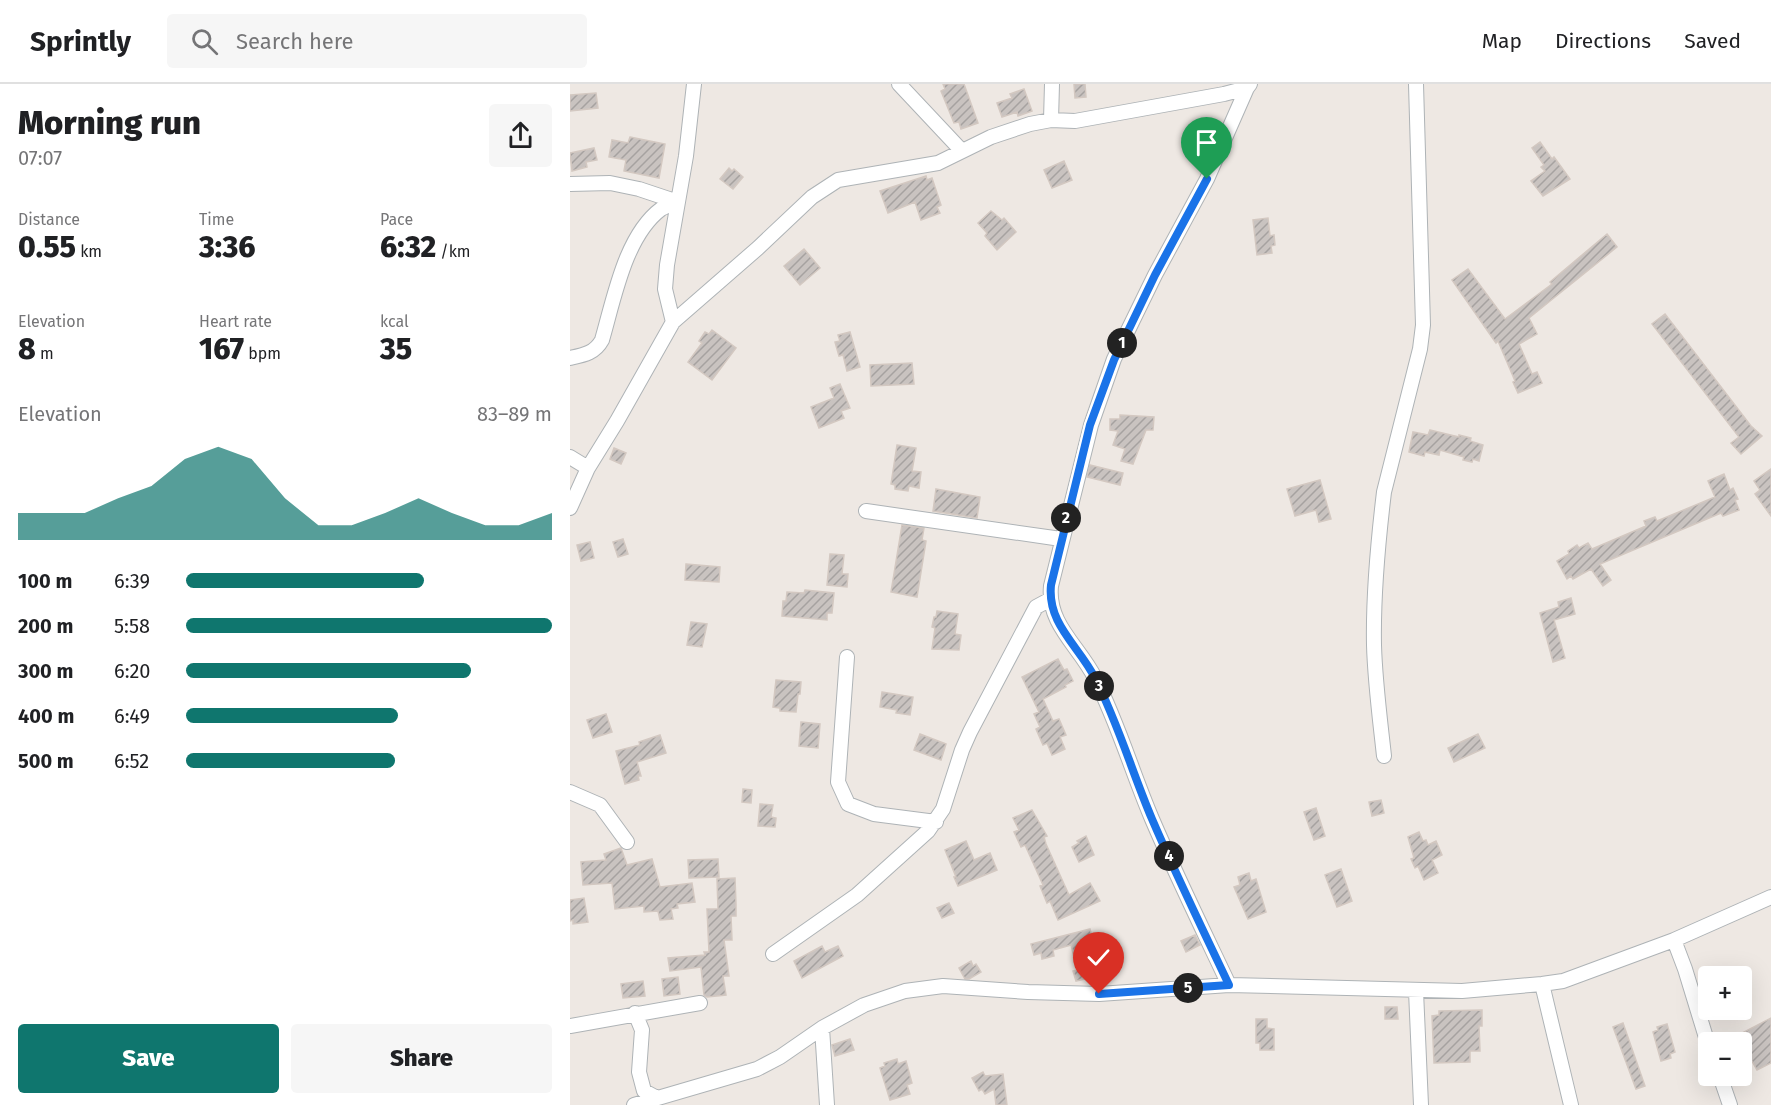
<!DOCTYPE html>
<meta charset="utf-8">
<style>
body{margin:0;font-family:"Fira Sans",sans-serif;background:#f6f6f6;color:#202124;height:100vh;display:flex;flex-direction:column;font-size:22px;white-space:nowrap}
*{box-sizing:border-box;margin:0}
p{font-size:20px;color:#757577}
.icon{flex:none;width:33px;height:33px;fill:none;stroke:currentColor;stroke-width:2;stroke-linecap:round;stroke-linejoin:round}
.map{position:relative;flex:1;overflow:hidden}
.side{display:flex;flex-direction:column;background:#fff;width:570px}
.side>*{flex:none}
.controls{position:absolute;left:1128px;top:882px;display:grid;gap:12px}
.controls a{display:grid;place-items:center;width:54px;height:54px;border-radius:6px;background:#fff;box-shadow:0 6px 24px #0002;font-size:30px}
.pin{position:absolute;display:grid;place-items:center;width:51px;height:51px;color:#fff;margin:-62px -26px;border-radius:50% 50% 50% 0;rotate:-45deg;box-shadow:0 0 6px #0007}
.pin .icon{rotate:45deg}
.km{position:absolute;width:30px;height:30px;margin:-15px;border-radius:50%;background:#222;color:#fff;font-size:16px;line-height:30px;text-align:center}
.round{display:grid;place-items:center;flex:none;width:63px;height:63px;border-radius:6px;background:#f6f6f6}
.headline{display:flex;align-items:center;justify-content:space-between;height:102px;padding:0 18px}
h1{font-size:33px;font-weight:800;line-height:45px}
.figures{display:grid;grid-template-columns:repeat(3,1fr);gap:9px;height:102px;padding:6px 18px}
.figures div{display:grid;align-content:center}
.figures b{font-size:30px;font-weight:800}
.figures small{font-size:16px;font-weight:400}
.figures p{font-size:16px}
.chart{height:168px;padding:12px 18px}
.chart p{display:flex;justify-content:space-between}
.chart svg{width:100%;height:108px;margin-top:6px;fill:#0f766e;opacity:.7}
.cta{display:flex;gap:12px;margin-top:auto;padding:12px 18px}
.cta a{flex:1;height:69px;border-radius:6px;background:#0f766e;color:#fff;font-size:24px;font-weight:800;line-height:69px;text-align:center}
.cta a+a{background:#f6f6f6;color:#202124}
ul{padding:0 18px;list-style:none;font-size:20px}
li{display:grid;grid-template-columns:96px 72px 1fr;align-items:center;height:45px}
li i{height:15px;border-radius:8px;background:#0f766e}
header{display:flex;align-items:center;gap:36px;box-sizing:border-box;height:84px;padding:0 30px;background:#fff;border-bottom:2px solid #e0e0e0}
header strong{font-size:28px}
nav{display:flex;gap:33px;margin-inline-start:auto;font-size:21px}
.search{width:420px;height:54px;background:#f6f6f6;display:flex;align-items:center;gap:15px;box-sizing:border-box;padding:0 21px;border-radius:6px;color:#757577;font-size:22px}
main{display:flex;flex:1;min-height:0}
.map>svg:first-child{display:block}
.building{fill:url(#building-hatch);stroke:#d3c8c1;stroke-width:1.5}
.lines{fill:none;stroke-linecap:round;stroke-linejoin:round}
.street-casing{stroke:#aeb3b6;stroke-width:16}
.street{stroke:#fff;stroke-width:14}
.route-casing{stroke:#fff;stroke-width:12}
.route{stroke:#1a73e8;stroke-width:8}
</style>
<header>
<strong>Sprintly</strong>
<div class="search"><svg class="icon" aria-label="search" viewBox="0 0 24 24"><circle cx="10" cy="10" r="6"/><path d="M15 15l6 6"/></svg>Search here</div>
<nav><a>Map</a><a>Directions</a><a>Saved</a></nav>
</header>
<main>
<section class="side">
<div class="headline"><div><h1>Morning run</h1><p>07:07</p></div><a class="round"><svg class="icon" aria-label="share" viewBox="0 0 24 24"><path d="M12 15V3M7 8l5-5 5 5M5 13v7h14v-7"/></svg></a></div>
<div class="figures">
<div><p>Distance</p><b>0.55<small> km</small></b></div>
<div><p>Time</p><b>3:36</b></div>
<div><p>Pace</p><b>6:32<small> /km</small></b></div>
</div>
<div class="figures">
<div><p>Elevation</p><b>8<small> m</small></b></div>
<div><p>Heart rate</p><b>167<small> bpm</small></b></div>
<div><p>kcal</p><b>35</b></div>
</div>
<div class="chart"><p><span>Elevation</span>83–89 m</p>
<svg viewBox="0 0 160 44" preserveAspectRatio="none"><path d="M0 44V33L10 33L20 33L30 27L40 22L50 11L60 6L70 11L80 27L90 38L100 38L110 33L120 27L130 33L140 38L150 38L160 33V44z"/></svg>
</div>
<ul>
<li><b>100 m</b>6:39<i style="width:65%"></i></li>
<li><b>200 m</b>5:58<i style="width:100%"></i></li>
<li><b>300 m</b>6:20<i style="width:78%"></i></li>
<li><b>400 m</b>6:49<i style="width:58%"></i></li>
<li><b>500 m</b>6:52<i style="width:57%"></i></li>
</ul>
<div class="cta"><a>Save</a><a>Share</a></div>
</section>
<div class="map">
<svg width="1201" height="1021" viewBox="0 0 1201 1021">
<defs>
<pattern id="building-hatch" width="6" height="6" patternUnits="userSpaceOnUse" patternTransform="scale(1.5)"><rect width="6" height="6" fill="#c9c3c0"/><path d="M-1 1l2-2M0 6l6-6M5 7l2-2" fill="none" stroke="#a6a2a0"/></pattern>
</defs>
<rect width="100%" height="100%" fill="#eee8e3"/>
<path class="building" d="M373,0H394L408,39L391,45L389,38L384,39L371,7L375,5Z
M504,0H515L516,13L505,14Z
M454,5L462,27L448,32L447,28L432,33L427,19L442,14L440,10Z
M26,9L28,24L0,27V11Z
M60,53L95,60L89,94L54,87L56,76L39,73L42,56L58,59Z
M970,58L982,75L984,73L1000,95L973,112L961,97L975,87L971,83L974,81L962,64Z
M24,64L27,76L16,78L17,83L2,87L0,69Z
M494,77L502,96L482,104L474,86Z
M159,84L162,87L164,85L173,93L163,105L150,95Z
M356,92L357,96L362,94L371,121L367,123L370,129L351,136L345,118L318,129L310,107Z
M421,127L432,136L434,134L446,148L427,166L415,152L417,149L408,139Z
M698,134L700,152L704,151L705,161L701,162L702,169L687,171L683,136Z
M1037,150L1047,163L959,234L967,250L949,260L962,290L967,288L972,299L948,309L943,298L945,297L928,257L926,259L882,196L898,185L935,235L982,200L980,198Z
M234,165L250,184L230,201L214,182Z
M1095,230L1181,342L1192,352L1171,370L1161,359L1169,353L1082,240Z
M142,246L166,264L142,296L118,278L132,259L129,257L135,248L139,250Z
M280,248L290,283L277,287L273,271L269,272L265,258L270,257L268,251Z
M342,279L344,300L301,302L300,281Z
M270,300L280,324L271,327L274,334L249,344L241,323L264,314L260,304Z
M550,331L584,333L583,346H576L563,380L551,377L555,365L543,361L548,347L540,346V335H550Z
M860,346L889,353V351L901,354L900,357L913,361L909,377L903,375L902,378L893,376L894,373L870,366L869,371L855,368L854,372L839,368L843,348L858,351Z
M327,361L346,364L342,387L351,388L349,404L339,402L338,407L325,405V401L321,400Z
M44,364L56,369L51,380L40,375Z
M520,381L553,389L550,401L517,393Z
M1201,385V432L1185,410L1190,406L1184,397Z
M1154,390L1160,406L1163,404L1168,415L1165,416L1169,426L1153,432L1151,429L1030,480L1041,496L1033,502L1021,485L1003,495L1001,492L997,495L987,477L999,470L998,467L1007,461L1009,464L1018,459L1022,465L1076,442L1074,437L1085,433L1087,437L1145,413L1138,397Z
M750,396L761,435L749,438L746,426L725,432L717,405Z
M366,405L410,413L407,434L363,427Z
M332,441L354,444L352,456L356,457L347,513L321,508Z
M53,455L58,470L48,473L43,458Z
M20,458L24,474L11,477L7,461Z
M260,470L274,471L272,490H278L277,503L257,501Z
M116,480L150,483L149,498L115,496Z
M235,506L264,509L262,529H257V536L212,532L213,517H216L217,508L234,509Z
M1001,514L1005,530L984,536L995,574L983,578L970,529L989,523L988,518Z
M367,527L388,530L385,550L391,551L389,566L362,565L365,544L362,543L364,533H366Z
M121,538L137,540L132,563L117,561Z
M488,575L494,586L497,585L503,597L495,601L496,603L473,615L483,637L489,635L496,651L490,653L495,665L482,671L477,659L473,661L466,645L470,643L464,630L469,628L452,593Z
M206,596L231,598L230,610H228L226,628L210,627V624L203,623Z
M312,608L343,613L340,631L326,629L327,626L310,623Z
M36,630L42,648L23,654L17,636Z
M231,638L250,640L248,664L229,662Z
M350,650L376,660L371,676L344,666Z
M908,650L915,664L884,678L878,664Z
M90,651L96,669L67,678L71,692H68L69,696L55,700L46,667L70,661L69,658Z
M173,705L182,706L181,719L172,718Z
M811,716L814,729L802,732L799,718Z
M190,720L203,721L201,733L206,734L205,743L188,742Z
M746,724L755,752L744,756L734,728Z
M462,726L477,752L474,753L476,760L499,811L520,799L530,817L488,836L480,817L477,819L470,802L473,801L455,761L451,763L444,748L449,746L443,734Z
M849,748L853,757L856,756L858,761L866,757L872,771L862,776L868,789L854,796L848,782L845,784L841,775L844,774L838,753Z
M516,752L524,771L509,778L502,763L509,759L507,757Z
M396,757L404,776L420,769L427,786L388,802L384,793H386L375,766Z
M51,764L57,781L82,775L90,803L122,799L125,818L107,820L108,824L101,825L103,835L90,836L88,827L74,828V822L45,825L42,799L13,801L11,778L36,776L34,770Z
M148,775L149,793L119,794L118,776Z
M771,785L782,817L767,823L755,791Z
M679,789L681,797L686,795L696,828L678,835L664,803L670,801L668,793Z
M165,794L166,820V832H161L162,856H154L159,892H153L156,911L137,913L134,911L131,883L100,887L98,874L135,871L134,868H139L137,825H148L147,795Z
M14,814L18,838L3,840V836L0,837V816Z
M379,819L384,829L372,834L367,824Z
M520,845L523,856L519,857L525,882L529,880L532,891L506,897L503,887L507,886L501,861L483,866L484,872L472,875L471,869L464,871L461,860Z
M625,851L630,861L616,868L611,857Z
M252,862L255,868L268,862L273,872L232,894L224,877Z
M401,877L403,882L406,880L411,888L399,895H395L389,884Z
M108,893L110,910L94,912L92,895Z
M73,897L75,912L53,914L51,900Z
M815,923H827L828,935H815Z
M912,926V942H909L910,967H900V978L864,979L862,932L869,931V927Z
M1201,934V979L1187,986L1178,970L1181,968L1172,949Z
M686,935H697V944L704,945V966H690V959H686Z
M1053,939L1075,1002L1066,1005L1043,943Z
M1097,940L1105,968L1100,970L1101,974L1091,977L1083,948L1088,946L1087,943Z
M280,955L284,966L265,972L262,961Z
M327,975L328,980L336,977L342,999L337,1001L340,1010L320,1016L310,984L315,982L314,979Z
M413,988L415,992L433,990L437,1021H426L424,1005L415,1010L412,1005L409,1007L402,994Z"/>
<g class="lines">
<g class="street-casing">
<path id="street" d="M329,0L391,66
M481,36L482,0
M0,100L40,99L69,105L108,118
M103,238L95,205L97,181L116,72L124,0
M0,274C14,271 25,269 32,256C44,215 55,152 91,125C96,122 103,120 108,118
M0,373L18,384
M0,424L18,384L47,337L103,238L188,164L242,113L268,96L368,79L421,53L460,40L481,36L505,37L654,10L677,4L680,0
M296,427L491,455
M277,573L268,698L278,720L304,730L366,738
M814,672C810,635 805,598 804,561C803,510 808,458 814,408L850,265L853,241L846,0
M0,708L30,721L57,758
M1104,856L1115,885L1138,960
M203,870L287,811L358,747L373,725L392,666L400,648L466,523L479,516
M972,900L1001,1021
M659,901C633,846 606,791 582,735C562,688 548,639 525,594C509,562 477,540 481,502L521,341L544,275L585,191L637,95L677,4
M846,907L851,1021
M65,929L72,946L69,988L74,1007L87,1014
M0,942L130,919
M252,944L257,1021
M1150,992L1160,1021
M64,1021L187,985L210,973L252,944L294,921L335,907L373,902L458,908L529,910L659,901L892,907L972,900L993,897L1104,856L1201,813"/>
</g>
<use href="#street" class="street"/>
</g>
<g class="lines">
<g class="route-casing">
<path id="route" d="M529,910L659,901C633,846 606,791 582,735C562,688 548,639 525,594C509,562 477,540 481,501L520,341L544,276L585,191L637,95"/>
</g>
<use href="#route" class="route"/>
</g>
</svg>
<div class="controls">
<a>+</a>
<a>−</a>
</div>
<div class="pin" style="left:637px;top:95px;background:#1e9e55"><svg class="icon" aria-label="arrive" viewBox="0 0 24 24"><path d="M6 21V4h12l-3 4 3 4H6"/></svg></div>
<div class="pin" style="left:529px;top:910px;background:#d93025"><svg class="icon" aria-label="check" viewBox="0 0 24 24"><path d="M5 12l5 5 9-10"/></svg></div>
<b class="km" style="left:552px;top:259px">1</b>
<b class="km" style="left:496px;top:434px">2</b>
<b class="km" style="left:529px;top:602px">3</b>
<b class="km" style="left:599px;top:772px">4</b>
<b class="km" style="left:618px;top:904px">5</b>
</div>
</main>
